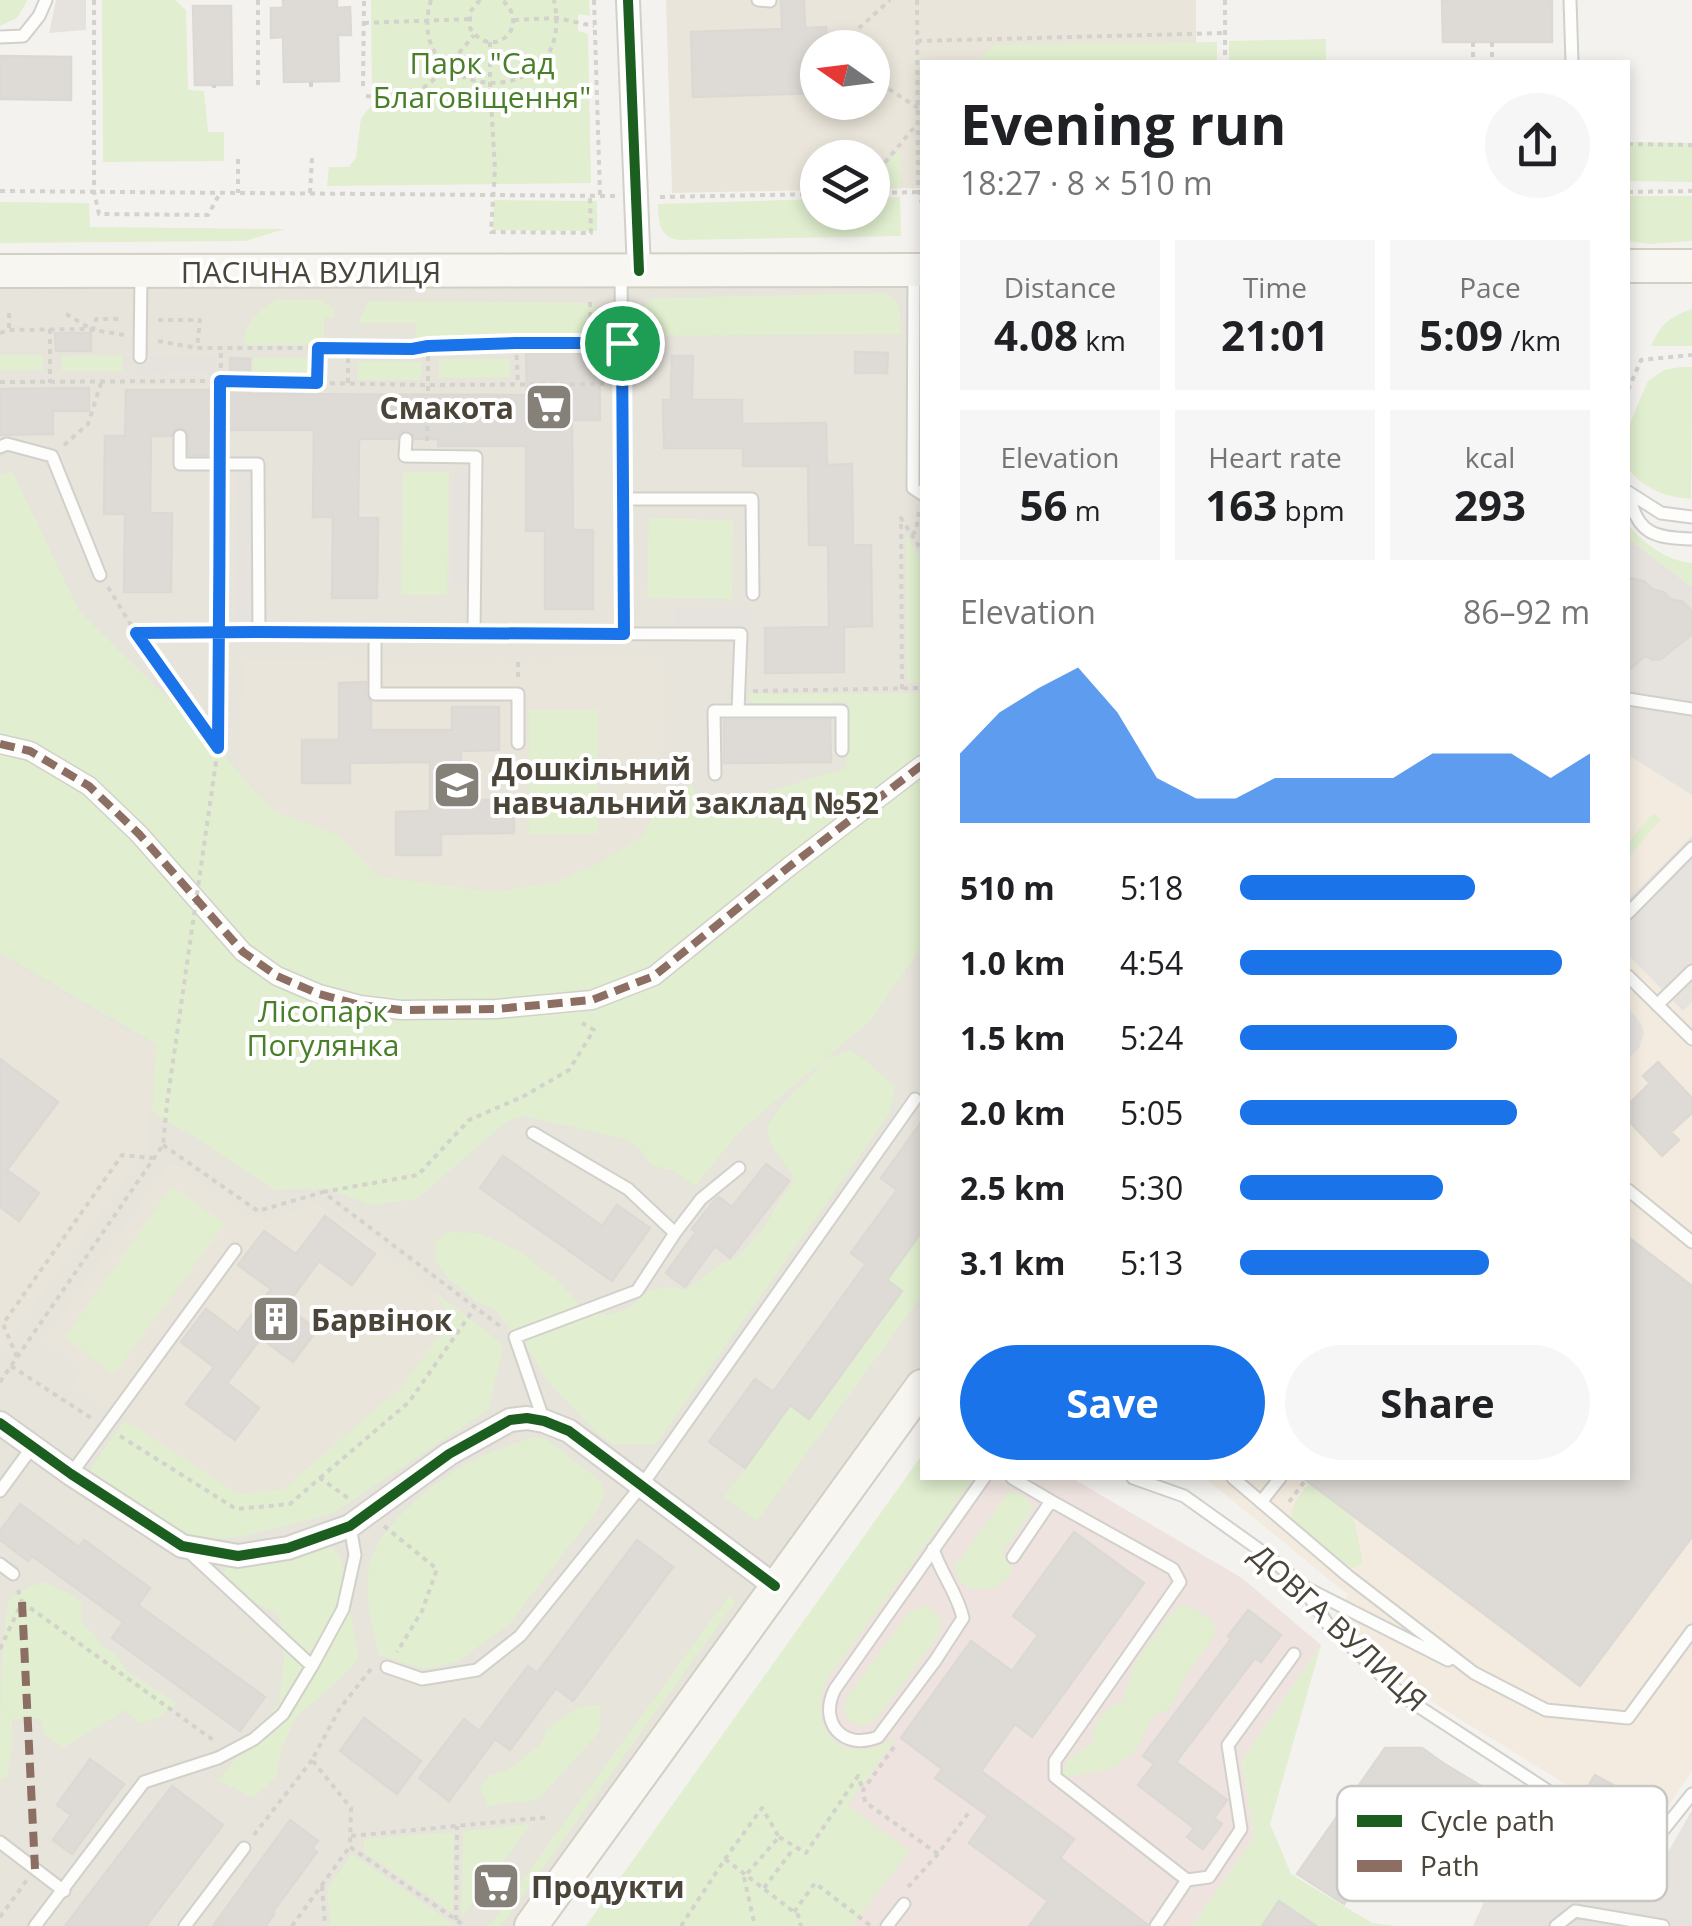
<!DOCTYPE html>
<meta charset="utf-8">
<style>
body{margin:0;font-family:"Open Sans",sans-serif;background:#f6f6f6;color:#202124;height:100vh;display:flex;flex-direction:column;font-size:38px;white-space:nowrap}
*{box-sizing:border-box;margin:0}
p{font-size:32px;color:#757577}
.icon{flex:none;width:55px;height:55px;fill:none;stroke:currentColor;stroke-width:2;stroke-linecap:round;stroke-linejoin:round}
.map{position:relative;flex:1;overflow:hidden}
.drawer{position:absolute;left:920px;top:60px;width:710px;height:1420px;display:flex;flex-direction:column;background:#fff;border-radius:0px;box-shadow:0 5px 15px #0003}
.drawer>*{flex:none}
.needle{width:65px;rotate:284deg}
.tools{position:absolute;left:800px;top:30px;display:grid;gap:20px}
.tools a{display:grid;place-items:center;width:90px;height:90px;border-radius:50%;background:#fff;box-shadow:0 5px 15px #0003;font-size:50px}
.pin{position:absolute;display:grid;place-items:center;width:85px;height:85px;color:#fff;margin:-42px;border:5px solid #fff;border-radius:50%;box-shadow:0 2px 10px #0007}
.round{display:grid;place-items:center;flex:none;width:105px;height:105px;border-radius:52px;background:#f6f6f6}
.head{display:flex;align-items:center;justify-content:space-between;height:170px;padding:0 40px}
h1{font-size:55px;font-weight:700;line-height:75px}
.stats{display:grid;grid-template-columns:repeat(3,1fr);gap:15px;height:170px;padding:10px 40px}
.stats div{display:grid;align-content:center;border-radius:0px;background:#f6f6f6;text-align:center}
.stats b{font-size:42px;font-weight:700}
.stats small{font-size:28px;font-weight:400}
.stats p{font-size:28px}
.chart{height:280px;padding:20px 40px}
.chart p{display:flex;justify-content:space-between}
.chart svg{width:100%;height:180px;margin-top:10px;fill:#1a73e8;opacity:.7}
.cta{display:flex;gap:20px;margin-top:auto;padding:20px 40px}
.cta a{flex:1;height:115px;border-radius:60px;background:#1a73e8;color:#fff;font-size:40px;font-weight:700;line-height:115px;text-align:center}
.cta a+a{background:#f6f6f6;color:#202124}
ul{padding:0 40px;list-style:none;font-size:32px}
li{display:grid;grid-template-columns:160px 120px 1fr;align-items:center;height:75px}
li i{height:25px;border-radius:12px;background:#1a73e8}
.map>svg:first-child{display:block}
.residential{fill:#e7e4dc}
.commercial{fill:#f3ebdf}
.industrial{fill:#e6e2de}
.education{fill:#eae5da;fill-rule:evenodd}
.medical{fill:#eee3df}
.green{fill:#e1eecf}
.parking{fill:#e6e3df}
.building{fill:#dedbd6;stroke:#dcd9d4;stroke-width:2.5}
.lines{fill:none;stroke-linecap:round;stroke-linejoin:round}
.service-casing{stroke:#d2d0cb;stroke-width:15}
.pedestrian-casing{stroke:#d2d0cb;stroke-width:21}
.minor-casing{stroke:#d2d0cb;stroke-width:26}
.secondary-casing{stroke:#d3cfc5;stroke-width:36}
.path{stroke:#d3d2cc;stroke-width:4;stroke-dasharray:5 5;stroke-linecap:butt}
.service{stroke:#fdfdfc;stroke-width:11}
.pedestrian{stroke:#fdfdfc;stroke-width:18}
.minor{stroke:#fdfdfc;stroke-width:22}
.secondary{stroke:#f7f6f1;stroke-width:32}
.path-bridge{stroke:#d3d2cc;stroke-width:4;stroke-dasharray:5 5;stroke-linecap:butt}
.quiet{stroke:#8d6e63;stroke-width:8;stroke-dasharray:15 8;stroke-linecap:butt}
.cycleway-casing{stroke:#fff;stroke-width:16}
.cycleway{stroke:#1b5e20;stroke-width:10}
.route-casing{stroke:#fff;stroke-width:20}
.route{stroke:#1a73e8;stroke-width:12}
.labels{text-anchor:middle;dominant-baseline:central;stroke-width:8;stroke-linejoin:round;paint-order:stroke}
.park-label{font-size:30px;fill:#4a7f2a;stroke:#fff}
.street-label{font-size:30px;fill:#4b4439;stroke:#fff}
.poi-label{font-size:30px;font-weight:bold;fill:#4b4439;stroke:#fff;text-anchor:start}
.key{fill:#fff;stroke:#c9c7c4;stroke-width:2.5}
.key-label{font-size:28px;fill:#4b4439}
</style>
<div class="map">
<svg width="1692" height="1926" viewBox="0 0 1692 1926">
<rect width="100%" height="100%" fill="#f4f2ee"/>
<path class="residential" d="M0,283L922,288V738L575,907L389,918L127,705L0,524Z
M0,882L922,896V1369L757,1593L516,1926H0Z"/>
<path class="commercial" d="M1628,755L1692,795V1771L1659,1820L1617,1816L1416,1692L1331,1620L1348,1595L1205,1478H1628Z"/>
<path class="industrial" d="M1628,538L1692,587V795L1628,755Z
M1692,1810V1926H1473L1513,1838L1537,1854L1558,1818L1611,1845L1667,1854Z"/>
<path class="education" d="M666,0H1196V62H922V188L873,189L872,158H818L817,190L672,193ZM818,48H872V102H818Z
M244,659L375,663L665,662L662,801L642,836L601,861L554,883L493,892L375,876L340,836L271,810L238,769Z
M0,955L155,1047L148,1147L0,1351Z
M171,1161L255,1223L316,1203L437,1294L450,1320L401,1388L283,1489L238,1494L74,1386L83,1370L44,1340Z"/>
<path class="medical" d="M965,1478H1072L1242,1578L1321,1645L1242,1760L1254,1837L1192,1926H647Z"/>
<path class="green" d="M0,0H27V1L17,18L0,26Z
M102,0H175L186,10L188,90L204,91L208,132H224V161L103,162Z
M371,0H589L590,16L578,14V31L588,34L591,183L327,186L329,167H349L356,157L361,118L372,105Z
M1326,39V62H1229V41Z
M1217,42V62H977L993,45Z
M1628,142L1692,143V182L1628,181Z
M900,149L901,188L873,189V182Z
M1628,196H1692V241L1649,244L1628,241Z
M900,197L901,236L678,240C658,236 659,221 658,204L817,199L818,212H872L873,198Z
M494,200L597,201V231L493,230Z
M0,202L89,203L90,227L285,229L245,241L0,243Z
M884,293C903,299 900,318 901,334L638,336C638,319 638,307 655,298Z
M277,300H321L334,309V317L324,318V345H244C244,320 258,312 277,300Z
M369,301L591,303L604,315L606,335L416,337V323H358Z
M1692,309V346H1651C1662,323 1668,318 1692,309Z
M0,355H43V370H0Z
M122,355V371H62V356Z
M253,358H314V376L253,377Z
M439,359H510V377L439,378Z
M358,362H421V380H358Z
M1681,367H1692L1691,499C1665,497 1645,489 1628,469V428L1648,381L1664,370Z
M12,471L79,611L218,748L271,810L340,836L376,876L493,892L554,883L601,862L642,836L662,801L691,784L704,811L846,768L847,702L754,703L750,701L747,694L922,693V946L871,1020L824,1060L849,1051L863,1058L895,1087L890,1113L656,1444H612L594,1430L545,1378L533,1356L496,1311L475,1300L449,1279L436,1262L435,1241L448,1232L479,1233L520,1252L559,1282L579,1304L608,1315L630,1308L647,1291L667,1287L686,1290L720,1264L737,1258L763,1229L781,1198L793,1182L792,1174L773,1148L767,1130C779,1099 805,1087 823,1061L741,1130L695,1186L670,1169L666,1170L649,1163C643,1149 635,1144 621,1138L524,1116L506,1122L417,1199L370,1205L326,1188L275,1190L191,1135L152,1112L156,1044L0,953V475Z
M403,472H449L447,595H401Z
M649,518L733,520L732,599L647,598Z
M1628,524C1641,542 1669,562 1692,563V587L1628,538Z
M906,535L922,561V683H907Z
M529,710H598V834H529Z
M1653,813L1661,819L1628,858V843Z
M172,1186L225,1224L114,1374L65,1337Z
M922,1231V1295L757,1521L724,1497L790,1405L809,1418L902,1292L887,1280Z
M437,1294L504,1345L488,1410L332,1514L239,1537L209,1539L180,1534L89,1471L125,1420L238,1494L283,1489L401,1388L450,1320Z
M534,1437L546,1439L602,1482L605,1494L597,1510L510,1623L457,1662L425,1669L379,1655C372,1626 361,1586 372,1557C387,1518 435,1482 470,1462C489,1451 513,1444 534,1437Z
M922,1455V1478H974L829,1677C810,1709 823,1753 866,1749C877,1748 887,1742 896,1738L848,1805L910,1851L852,1926H586Z
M1310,1483L1353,1516L1362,1557V1563L1357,1567L1351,1568L1293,1523C1287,1507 1301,1495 1310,1483Z
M1009,1491C1021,1493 1028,1497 1033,1508L1002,1554L1011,1567V1575C1000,1588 987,1590 970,1589L957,1578L955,1566Z
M314,1527L341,1558L359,1659L331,1687L297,1716L282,1747L276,1777L253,1798L219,1780L279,1703L284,1658L279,1615L243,1596L220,1575L237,1560Z
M43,1582L68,1593L81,1602L82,1625L95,1634L101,1646L114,1653L127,1671L176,1703L159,1718L139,1723L125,1710L63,1748L44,1734L41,1719H12L13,1745L7,1777L0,1780C0,1748 0,1620 9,1601C18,1590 30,1587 43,1582Z
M729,1596L736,1601L501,1926H489Z
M1181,1605L1191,1607L1214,1621L1216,1634L1185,1677L1171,1708L1154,1715L1134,1753L1111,1769L1063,1778C1064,1757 1076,1752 1093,1744C1094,1718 1100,1713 1122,1701L1136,1661L1168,1618Z
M925,1606C939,1610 945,1622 939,1635L875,1721C855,1733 839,1719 847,1697L908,1613L919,1607Z
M1321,1645L1270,1824L1291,1874L1372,1923L1395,1926H1192L1254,1837L1242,1760Z
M601,1705L599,1732L539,1799L488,1806L480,1788L490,1775L506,1771L540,1745L548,1728L579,1707Z
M531,1824L461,1919L463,1831Z
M454,1832L453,1913L364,1852V1839Z
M352,1854L455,1925L331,1926L327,1889Z"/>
<path class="parking" d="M56,0H86V30L49,33Z
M215,356V373L136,374V357Z
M237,470H255L254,630H236Z
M454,472H471L469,584L452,583Z
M674,608H753V627H674Z
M1692,836V1002L1683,1011L1628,955V900Z
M1628,1007L1642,1025L1644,1034L1639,1048L1628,1059Z"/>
<path class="building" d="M283,0H337V8L350,7L351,35H338L339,81L284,82L283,37L271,38V8H283Z
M781,0H804L805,28L826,27L827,48H818V93L693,97L691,32L782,29Z
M1442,0H1552V42H1443Z
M193,6H231L232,85H195Z
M0,56L71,57V100L0,99Z
M55,333H91V351H56Z
M855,352L888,353L887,373H855Z
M599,353L600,420H572L573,530H593V609H545V531H526V446H438V439H415L412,432L406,430L399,433L397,439H359L358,518H378L377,598H332L333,517H313L314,430H216V455H189L188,432L181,427L175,428L171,436H151L150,513H172L171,592H124L125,514H104L105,436H125L126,390H230V358L250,359L249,394L527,395L526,354Z
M672,356H693L692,400H742V424L826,423L827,465L852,464L853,545H871L872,626L844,627V672L765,673V628L829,627L828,545H809L808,466H743V448H664L663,400H671Z
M89,388V411H53V434L0,435V389Z
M1628,578L1644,581L1652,589L1664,592L1670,599L1683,602L1692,612V634L1661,659L1653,660L1645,656L1628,671Z
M366,682V695L371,702V730H452V707H499V750L461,751V800H514V833L441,834V855H396V812L430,811V762L350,763V783H302V740H339V683Z
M724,720H830L831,762L724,763Z
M0,1059L58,1102L7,1170L39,1193L19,1221L0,1207Z
M1658,1062L1692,1098V1113L1671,1132L1679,1140L1662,1156L1628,1120V1105L1650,1083L1643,1076Z
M922,1121V1231L887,1280L902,1291L809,1419L790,1405L745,1468L709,1442L755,1379L773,1392L866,1264L851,1253L897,1190L881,1178Z
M503,1156L602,1226L617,1205L650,1228L612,1281L480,1188Z
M766,1164L789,1181L730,1258L715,1246L685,1287L666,1273L696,1232L692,1229L714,1201L719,1197L732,1207Z
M325,1216L375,1254L352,1285L319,1261L286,1306L317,1330L293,1362L261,1338L227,1383L259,1408L235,1440L186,1404L214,1367L181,1342L206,1309L238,1333L271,1289L238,1265L264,1231L296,1254Z
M1628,1237L1692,1286V1537L1580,1686L1303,1478H1628Z
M20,1504L79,1547L84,1540L150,1588L138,1605L265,1697L240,1731L112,1638L123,1622L32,1556L28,1561L0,1540V1531Z
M1074,1532L1144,1583L1032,1737L1015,1724L981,1771L1074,1839L1060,1858L1147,1924V1926H1029L1048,1901L969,1843L988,1816L935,1778L942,1769L901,1738L971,1641L1012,1671L1038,1635L1013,1616Z
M637,1540L673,1567L573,1701L556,1688L510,1750L495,1739L449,1801L419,1778L464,1719L479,1731L528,1666L537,1673Z
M1248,1610L1281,1635L1261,1662L1255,1658L1176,1762L1227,1800L1214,1818L1222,1824L1203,1849L1187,1837L1194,1828L1138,1785L1154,1764L1143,1756L1231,1639L1228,1636Z
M364,1718L421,1761L397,1794L340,1751Z
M1385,1748H1422L1443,1763L1509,1803L1478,1850L1415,1806L1344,1904L1297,1874Z
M90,1759L124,1784L72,1854L53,1840L71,1815L57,1805Z
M1595,1775L1624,1791L1615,1807L1586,1790Z
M172,1786L223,1825L146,1926H65Z
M290,1820L318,1841L312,1848L317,1852L272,1913L274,1914L266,1926H213Z
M1279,1901L1316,1926H1262Z"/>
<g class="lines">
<g class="service-casing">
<path id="service" d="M758,0L770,1
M1570,0L1572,62
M0,37L23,36L39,16L46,0
M914,274L913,488L922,494
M621,275L624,633
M140,357L141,275
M180,436V464H258L259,633L741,634L738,711H842V750
M406,439L405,456L476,457L474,633
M0,447L7,444L52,456L100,575
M1628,492L1661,513L1692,517
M1629,493C1636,534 1655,538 1692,539
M622,499H752L753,594
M375,633V694H518V743
M1628,699L1692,709
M715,774L714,711H738
M1628,913L1692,848
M1628,976L1692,1039
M1657,1005L1692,971
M533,1133L628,1189L675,1233L637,1291L515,1337L544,1421
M1628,1190L1692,1242
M675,1233L701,1199L739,1168
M71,1474L235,1250
M1012,1478L1051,1501
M1133,1478L1184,1496L1268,1556L1301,1585L1327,1623L1404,1697L1588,1817L1639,1831L1664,1829L1692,1794
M1233,1478L1348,1576L1474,1673L1546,1710L1628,1718L1692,1631
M0,1491L33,1446
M1261,1502L1280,1478
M933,1549C941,1574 957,1592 963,1618L935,1661L878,1737C843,1751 818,1722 835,1689L984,1478
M187,1550L312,1666
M1013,1557L1051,1501L1173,1569L1180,1582L1055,1761V1777L1187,1880L1156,1926
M0,1564L13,1574
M1304,1587L1448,1660
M387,1667L422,1679L477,1670L520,1636L642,1485L915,1099
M0,1842L64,1891
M1187,1880L1209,1877L1241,1829L1228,1745L1294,1654
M35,1926L144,1782L218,1758L254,1739L283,1714L312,1666L343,1609L355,1555L350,1526
M185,1926L244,1848
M887,1926L904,1904
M1556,1926L1575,1911L1663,1926"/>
</g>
<g class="pedestrian-casing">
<path id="pedestrian" d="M0,744L30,751L89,786L139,834L243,952L277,976L319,994L360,1005L401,1010L496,1009L592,1000L654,976L790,866L922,765"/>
</g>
<g class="minor-casing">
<path id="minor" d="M628,0L639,271
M0,1423L71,1474L182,1546L238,1556L288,1548L350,1526L449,1454L510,1420L527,1418L544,1421L569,1431L775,1586"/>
</g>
<g class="secondary-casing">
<path id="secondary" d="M1628,266H1692
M0,271L922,270
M531,1926L922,1386"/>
</g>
<path class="path" d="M94,0V192L99,214L208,215L220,193
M258,0V88
M431,0C400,105 579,116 554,0
M480,0L470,12V28C492,63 533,26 502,0
M594,0L600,195
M917,0L918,188L922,204
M1225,0V62
M514,20L557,18L594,26
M364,23L469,19
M917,41L1225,33
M490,42V85L495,169L491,232L591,233L590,197
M1473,42V62
M1492,42V62
M858,48V29L890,0
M872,78L918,108
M311,82V87
M363,86L364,0
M214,88V85
M366,96C377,97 389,100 399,99C426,96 458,54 474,35
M1628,144L1692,145
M238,159V193
M872,178L917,124
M0,191L615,196
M1628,192L1692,191
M310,193L312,158
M872,193L922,192
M660,197L818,194
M590,302L591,343
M9,313V328
M66,314L93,330L96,319H123
M158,320H200L197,348
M50,329V383
M0,333L9,330L88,329L124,335
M158,341L197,348H348
M516,345L518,385
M428,346V395
M0,382L206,381L427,385L604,384
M317,383L318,348
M348,383V348C433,349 518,344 603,343
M1628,390L1641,360L1692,355
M427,441L428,406
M64,445L88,424L101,383
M220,448L221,348
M912,535L916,531L919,511
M108,587L140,640L218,748
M136,633H244
M518,662V677
M902,689L901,518L922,551
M753,691L922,688
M218,748L220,483
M163,1145L258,1211L323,1192L500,1326
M323,1192L418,1175L469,1120L524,1096L569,1070L594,1030L582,1023
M17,1357L3,1324L122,1155L153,1158
M11,1366L91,1418
M0,1382L163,1145L167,1103
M120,1436L236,1509L290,1504L320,1478L348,1498
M320,1478L409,1402L474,1309
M1289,1502L1307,1478
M384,1526L437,1569L422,1611L397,1652
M22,1602L213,1740
M0,1649L22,1602L18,1590
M371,1669L340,1708L312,1760L351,1808L350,1847L465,1926
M894,1747L863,1790L865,1802L938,1854
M254,1835L312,1760
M351,1836L550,1817
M779,1837L806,1853L858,1776L863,1790
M725,1859L798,1915L801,1926
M322,1886L325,1926
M908,1887L938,1854L970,1811
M764,1888L794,1848
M794,1912L815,1883L871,1926
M0,1917L27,1880
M456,1920L457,1826
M292,1926L348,1849
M681,1926L725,1859L762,1808L779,1837L744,1877L755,1926"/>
<use href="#service" class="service"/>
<use href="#pedestrian" class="pedestrian"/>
<use href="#minor" class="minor"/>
<use href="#secondary" class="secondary"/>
<path class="path-bridge" d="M167,1103L218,748"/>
<path class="quiet" d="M0,744L30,751L89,786L139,834L243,952L277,976L319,994L360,1005L401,1010L496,1009L592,1000L654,976L790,866L922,765
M22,1602L35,1869"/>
<g class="cycleway-casing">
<path id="cycleway" d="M628,0L639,271
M0,1423L71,1474L182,1546L238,1556L288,1548L350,1526L449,1454L510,1420L527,1418L544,1421L569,1431L775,1586"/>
</g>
<use href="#cycleway" class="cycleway"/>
</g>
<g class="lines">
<g class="route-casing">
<path id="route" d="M622,343H516L428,346L412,349L318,348L317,383L220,381C220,503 219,626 218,748L136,633L259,632L624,634L622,343"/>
</g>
<use href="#route" class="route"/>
</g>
<defs>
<g id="supermarket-square" transform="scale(2.5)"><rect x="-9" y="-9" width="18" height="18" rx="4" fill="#868178" stroke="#fff"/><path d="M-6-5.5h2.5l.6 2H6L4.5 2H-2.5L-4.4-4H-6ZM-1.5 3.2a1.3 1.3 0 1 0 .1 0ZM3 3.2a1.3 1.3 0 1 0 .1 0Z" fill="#fff"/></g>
<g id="school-square" transform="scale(2.5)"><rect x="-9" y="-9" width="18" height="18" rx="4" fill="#868178" stroke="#fff"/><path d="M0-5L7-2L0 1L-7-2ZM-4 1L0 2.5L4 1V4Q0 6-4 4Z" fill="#fff"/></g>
<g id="building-square" transform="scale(2.5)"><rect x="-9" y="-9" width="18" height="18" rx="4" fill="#868178" stroke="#fff"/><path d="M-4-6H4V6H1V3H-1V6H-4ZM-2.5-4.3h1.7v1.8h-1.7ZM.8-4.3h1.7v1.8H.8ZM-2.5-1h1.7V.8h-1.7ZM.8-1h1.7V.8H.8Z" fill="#fff"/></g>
</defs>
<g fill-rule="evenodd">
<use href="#supermarket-square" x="549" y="407"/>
<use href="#school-square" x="457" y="785"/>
<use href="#building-square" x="276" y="1319"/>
<use href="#supermarket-square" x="496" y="1886"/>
</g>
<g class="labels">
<g class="park-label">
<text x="482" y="62">Парк "Сад<tspan x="482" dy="34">Благовіщення"</tspan></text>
<text x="323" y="1010">Лісопарк<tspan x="323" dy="34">Погулянка</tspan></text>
</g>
<g class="street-label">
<text x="311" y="271">ПАСІЧНА ВУЛИЦЯ</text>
<text transform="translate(1339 1627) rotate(43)">ДОВГА ВУЛИЦЯ</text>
</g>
<g class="poi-label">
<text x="514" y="407" text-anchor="end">Смакота</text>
<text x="492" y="768">Дошкільний<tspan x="492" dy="34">навчальний заклад №52</tspan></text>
<text x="311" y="1319">Барвінок</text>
<text x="531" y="1886">Продукти</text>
</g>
</g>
<rect x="1337" y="1786" width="330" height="115" rx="15" class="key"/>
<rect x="1357" y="1815" width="45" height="12" fill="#1b5e20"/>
<rect x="1357" y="1860" width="45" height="12" fill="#8d6e63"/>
<g class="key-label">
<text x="1420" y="1831">Cycle path</text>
<text x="1420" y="1876">Path</text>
</g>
</svg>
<div class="tools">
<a><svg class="needle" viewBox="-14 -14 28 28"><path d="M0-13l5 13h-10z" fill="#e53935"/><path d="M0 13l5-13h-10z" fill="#757577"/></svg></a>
<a><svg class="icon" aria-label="layers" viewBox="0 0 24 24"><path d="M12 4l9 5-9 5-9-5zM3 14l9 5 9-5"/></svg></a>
</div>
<div class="pin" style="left:622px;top:343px;background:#1e9e55"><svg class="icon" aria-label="arrive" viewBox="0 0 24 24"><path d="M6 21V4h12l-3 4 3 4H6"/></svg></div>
<section class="drawer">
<div class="head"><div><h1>Evening run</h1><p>18:27 · 8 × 510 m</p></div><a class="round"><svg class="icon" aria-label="share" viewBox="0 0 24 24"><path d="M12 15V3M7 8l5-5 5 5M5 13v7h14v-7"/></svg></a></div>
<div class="stats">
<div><p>Distance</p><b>4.08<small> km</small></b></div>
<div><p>Time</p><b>21:01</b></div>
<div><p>Pace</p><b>5:09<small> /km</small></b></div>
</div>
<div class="stats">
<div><p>Elevation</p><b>56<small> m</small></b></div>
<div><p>Heart rate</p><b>163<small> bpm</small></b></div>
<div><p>kcal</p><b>293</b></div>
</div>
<div class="chart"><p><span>Elevation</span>86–92 m</p>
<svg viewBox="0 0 160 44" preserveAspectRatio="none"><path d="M0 44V27L10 17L20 11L30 6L40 17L50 33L60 38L70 38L80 33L90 33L100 33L110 33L120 27L130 27L140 27L150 33L160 27V44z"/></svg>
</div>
<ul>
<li><b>510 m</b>5:18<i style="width:67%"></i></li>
<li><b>1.0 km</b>4:54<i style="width:92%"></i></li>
<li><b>1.5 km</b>5:24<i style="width:62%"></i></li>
<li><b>2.0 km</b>5:05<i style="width:79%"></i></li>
<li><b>2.5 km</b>5:30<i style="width:58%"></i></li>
<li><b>3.1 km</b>5:13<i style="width:71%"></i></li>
</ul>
<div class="cta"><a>Save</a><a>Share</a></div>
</section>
</div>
